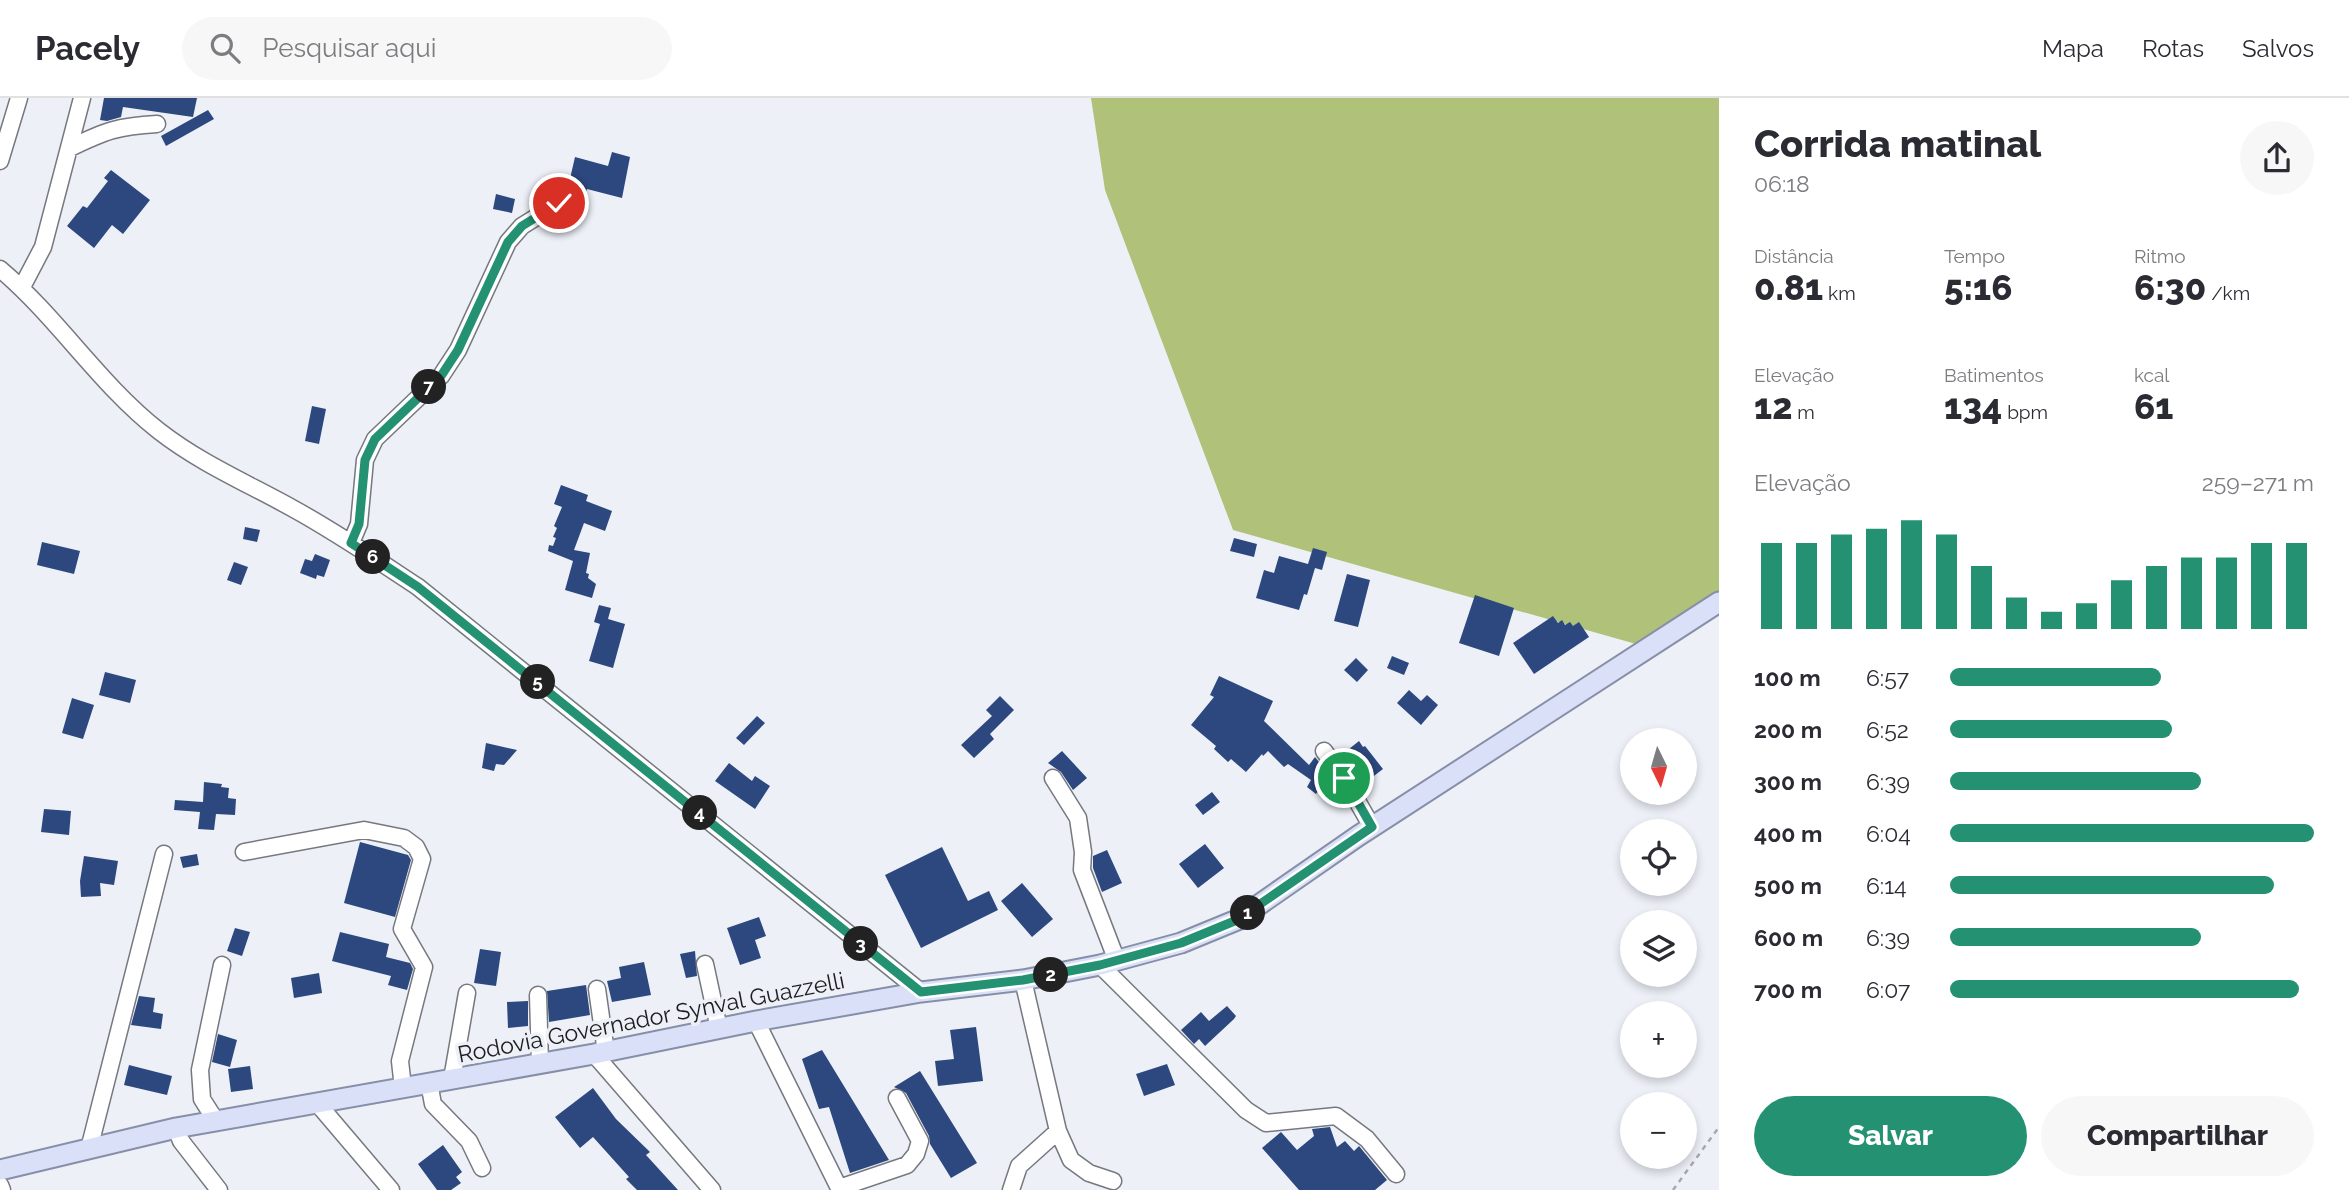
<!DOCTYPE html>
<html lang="pt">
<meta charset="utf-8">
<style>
body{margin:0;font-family:Raleway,sans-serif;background:#f7f7f7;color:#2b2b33;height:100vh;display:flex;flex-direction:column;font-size:26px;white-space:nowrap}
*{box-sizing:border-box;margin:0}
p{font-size:23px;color:#7c7c81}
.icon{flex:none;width:38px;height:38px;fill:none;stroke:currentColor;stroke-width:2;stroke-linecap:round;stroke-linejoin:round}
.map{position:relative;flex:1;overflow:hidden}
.sheet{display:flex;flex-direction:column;background:#fff;width:630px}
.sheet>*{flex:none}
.needle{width:46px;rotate:175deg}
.fabs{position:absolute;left:1620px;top:630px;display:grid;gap:14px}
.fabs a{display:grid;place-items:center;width:77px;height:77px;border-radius:50%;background:#fff;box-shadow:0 4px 10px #0003;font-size:35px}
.pin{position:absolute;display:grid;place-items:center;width:60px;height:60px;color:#fff;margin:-30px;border:4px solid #fff;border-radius:50%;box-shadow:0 2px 7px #0007}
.km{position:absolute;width:35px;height:35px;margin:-18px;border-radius:50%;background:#222;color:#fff;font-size:19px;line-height:35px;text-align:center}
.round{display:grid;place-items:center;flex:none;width:74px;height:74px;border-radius:37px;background:#f7f7f7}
.head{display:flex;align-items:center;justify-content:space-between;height:119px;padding:0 35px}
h1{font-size:38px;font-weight:800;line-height:52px}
.metrics{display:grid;grid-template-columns:repeat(3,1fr);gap:10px;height:119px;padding:7px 35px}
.metrics div{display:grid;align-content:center}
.metrics b{font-size:35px;font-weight:800}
.metrics small{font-size:19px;font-weight:400}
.metrics p{font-size:19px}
.chart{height:196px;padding:14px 35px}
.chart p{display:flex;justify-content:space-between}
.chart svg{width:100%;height:126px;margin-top:7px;stroke:#249272;stroke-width:6}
.cta{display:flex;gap:14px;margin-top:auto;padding:14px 35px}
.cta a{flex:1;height:80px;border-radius:42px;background:#249272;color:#fff;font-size:28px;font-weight:800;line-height:80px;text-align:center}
.cta a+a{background:#f7f7f7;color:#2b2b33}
ul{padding:0 35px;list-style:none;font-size:23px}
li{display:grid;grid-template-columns:112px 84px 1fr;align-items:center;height:52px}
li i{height:18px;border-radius:9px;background:#249272}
header{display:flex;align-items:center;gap:42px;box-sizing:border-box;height:98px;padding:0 35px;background:#fff;border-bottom:2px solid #e1e1e2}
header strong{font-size:33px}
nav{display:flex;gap:38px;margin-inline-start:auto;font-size:24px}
.search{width:490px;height:63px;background:#f7f7f7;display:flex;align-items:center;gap:18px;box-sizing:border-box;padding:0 24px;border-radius:38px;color:#7c7c81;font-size:26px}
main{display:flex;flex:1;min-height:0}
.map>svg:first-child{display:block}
.forest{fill:#b0c17a}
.building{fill:#2c487e}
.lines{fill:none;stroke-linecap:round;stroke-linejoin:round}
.minor-casing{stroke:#75787e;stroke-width:19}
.major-casing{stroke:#878fa8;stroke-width:23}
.path{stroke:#a6a8ad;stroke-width:2.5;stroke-dasharray:5 5;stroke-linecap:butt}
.minor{stroke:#fff;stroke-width:16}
.major{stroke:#dae0f7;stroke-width:19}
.route-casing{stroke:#fff;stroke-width:14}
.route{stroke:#249272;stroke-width:9}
.labels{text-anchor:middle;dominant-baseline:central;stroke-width:7;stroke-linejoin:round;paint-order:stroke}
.street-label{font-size:23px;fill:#1c1d1f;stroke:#edf0f7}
</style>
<header>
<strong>Pacely</strong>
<div class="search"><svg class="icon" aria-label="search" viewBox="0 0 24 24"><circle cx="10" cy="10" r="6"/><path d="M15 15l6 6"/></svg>Pesquisar aqui</div>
<nav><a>Mapa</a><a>Rotas</a><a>Salvos</a></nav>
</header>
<main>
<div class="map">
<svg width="1719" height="1092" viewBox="0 0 1719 1092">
<rect width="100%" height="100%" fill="#edf0f7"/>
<path class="forest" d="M1091,0H1719V504L1650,550L1233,432L1105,92Z"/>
<path class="building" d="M104,0H197L193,19L123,9L121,19L107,23L100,22Z
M208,12L214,21L166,48L161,38Z
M612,54L630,59L622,100L587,91L577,129L559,124L562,116L569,109V104L566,98L575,59L608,68Z
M111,72L150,102L123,136L112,127L94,150L67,128L83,108L87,110L108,83L104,80Z
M496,96L515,101L512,115L493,111Z
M312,308L326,311L319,346L305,343Z
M561,387L588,397L586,403L612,413L605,433L584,425L574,452L590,455L586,475L589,476L588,480L596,486L592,500L565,492L573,463L548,453L549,447L553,448L556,440L553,439L557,430L554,428L562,409L554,406Z
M245,429L260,432L257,444L243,441Z
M1234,440L1257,446L1254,459L1230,453Z
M42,444L80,453L74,476L37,467Z
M1313,450L1327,454L1322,472L1315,470L1307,497L1304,496L1299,512L1256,500L1264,472L1274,475L1279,458L1308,466Z
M315,456L330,462L324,479L317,477L316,481L300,475L305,461L312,463Z
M234,464L248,469L241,487L227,482Z
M1347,476L1370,482L1358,529L1334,523Z
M1475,497L1514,510L1499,558L1459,545Z
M599,507L611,510L608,521L625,526L613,570L589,563L600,526L594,524Z
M1553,518L1558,525L1562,522L1565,527L1570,524L1573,528L1579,524L1589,539L1534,576L1513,545Z
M1392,558L1409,565L1404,577L1387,570Z
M1356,560L1368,572L1357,584L1344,572Z
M105,574L136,582L130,605L99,597Z
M1219,578L1273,603L1264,623L1309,667L1315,659L1323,669L1320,673L1328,679L1325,683L1330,688L1326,693L1321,689L1316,696L1307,689L1311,682L1288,666L1284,669L1268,653L1263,658L1262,656L1246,674L1231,661L1228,664L1214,651L1216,648L1191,627L1214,599L1210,597Z
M1409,592L1421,603L1427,597L1438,607L1421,627L1397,605Z
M1000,598L1014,612L990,636L994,641L974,660L961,647L992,618L986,612Z
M72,600L94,607L83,641L62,635Z
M757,618L765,625L744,647L736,640Z
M1359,643L1363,649L1365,648L1383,671L1366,684L1355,670L1360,666L1349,651Z
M486,645L517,652L504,667L496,666L494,673L482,670Z
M1062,653L1087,680L1073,692L1061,674L1048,665Z
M729,665L752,683L755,678L770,688L755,711L715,683Z
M204,684L222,686L221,689L229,690L228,700L236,701L235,717L216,716L214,732L198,731L200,714L174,712L175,702L203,704Z
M1212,694L1220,704L1203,717L1195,707Z
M44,711L71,713L69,737L41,734Z
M360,744L408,757L411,762L395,819L344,805Z
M1205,746L1224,770L1198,790L1179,766Z
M942,749L968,803L989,793L998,812L921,850L885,777Z
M1107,752L1122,785L1102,794L1093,770V758Z
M197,756L199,767L183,770L180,759Z
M84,758L118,763L114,787L100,785L101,798L81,799L80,783Z
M1022,785L1053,821L1032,839L1001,803Z
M759,819L766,838L755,842L761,860L740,867L727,830Z
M235,830L250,834L242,858L227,853Z
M340,834L389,846L386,859L410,865L413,871L407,892L388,887L391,878L332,863Z
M480,851L501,854L496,888L474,885Z
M695,853L697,878L686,880L680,856Z
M644,864L651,897L612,904L607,883L621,880L619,869Z
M319,875L322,895L294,900L291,880Z
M586,887L590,917L549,924L547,893Z
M139,898L155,900L153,914L163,916L161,931L131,927Z
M528,903V928L508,930L507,904Z
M1227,908L1236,918L1234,921L1205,948L1199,941L1194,946L1181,932L1201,914L1209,923Z
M976,929L983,983L938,988L935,963L954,961L950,932Z
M218,936L237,942L230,969L212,964Z
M822,952L889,1062L850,1075L829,1009L819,1011L802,961Z
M1167,966L1175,987L1144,998L1136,976Z
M129,967L172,978L167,997L124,987Z
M250,968L253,991L231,994L228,971Z
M920,973L977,1065L951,1080L930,1046L929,1038L906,995L894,989Z
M593,990L616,1021L650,1054L646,1057L678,1092H637L626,1081L629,1079L593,1039L580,1050L555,1019Z
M1330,1029L1337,1049L1345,1043L1354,1053L1359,1048L1387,1082L1375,1092H1299L1262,1050L1281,1034L1297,1052L1314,1038L1312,1031Z
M443,1047L462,1074L456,1079L461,1085L451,1092H437L418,1066Z"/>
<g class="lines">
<g class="minor-casing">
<path id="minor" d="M70,50C105,33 118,28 157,26
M0,63L19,0
M0,171C58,220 99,286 159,333C200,365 247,385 292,410C336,434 377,462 418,489L921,894
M22,189L43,149L82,0
M351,445L359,426L365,362L375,341L441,278L458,252L508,144L522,128L559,105
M1324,653L1344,680L1372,729
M1053,680L1078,720L1083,754L1082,772L1117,863
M244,754L364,732L404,740L416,749L422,761L402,831L424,869L400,963L403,990
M705,866L719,931
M1100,867L1246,1012L1266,1025L1336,1018L1367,1041L1396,1076
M1023,882L1058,1033L1071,1062L1089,1075L1113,1083
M597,891L606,954
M538,897L540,966
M756,923L840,1092
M594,956L712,1092
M452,981L467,895
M429,985L433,1006L469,1043L482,1070
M317,1005L391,1092
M216,1023L202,1001L200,972L222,867
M176,1030L181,1043L219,1092
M89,1051L164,756
M0,1087L2,1092
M839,1090L907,1067L916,1056L920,1043L897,1000
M1011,1092L1019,1068L1058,1033"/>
</g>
<g class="major-casing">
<path id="major" d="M0,1072L176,1030L594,956L756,923L921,894L1023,882L1100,867L1181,845L1237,822L1358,738L1719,504"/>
</g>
<path class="path" d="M1673,1092L1719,1029"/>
<use href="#minor" class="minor"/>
<use href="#major" class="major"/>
</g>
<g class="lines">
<g class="route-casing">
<path id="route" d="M559,105L522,128L508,144L458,252L441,278L375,341L365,362L359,426L351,445L418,489L921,894L1023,882L1100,867L1181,845L1237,822L1372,729L1344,680"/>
</g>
<use href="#route" class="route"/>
</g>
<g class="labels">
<g class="street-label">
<text transform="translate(651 919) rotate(-11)">Rodovia Governador Synval Guazzelli</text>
</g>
</g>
</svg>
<div class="fabs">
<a><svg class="needle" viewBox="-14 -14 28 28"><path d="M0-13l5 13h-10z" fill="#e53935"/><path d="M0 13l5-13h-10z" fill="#7c7c81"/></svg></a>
<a><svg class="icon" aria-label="locate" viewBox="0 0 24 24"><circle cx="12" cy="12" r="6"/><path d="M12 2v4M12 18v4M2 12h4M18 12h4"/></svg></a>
<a><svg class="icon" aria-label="layers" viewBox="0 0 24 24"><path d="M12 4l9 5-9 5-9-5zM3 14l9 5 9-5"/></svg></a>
<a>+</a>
<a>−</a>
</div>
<div class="pin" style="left:1344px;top:680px;background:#1e9e55"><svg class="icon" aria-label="arrive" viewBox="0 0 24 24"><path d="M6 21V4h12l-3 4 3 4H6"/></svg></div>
<div class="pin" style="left:559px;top:105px;background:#d93025"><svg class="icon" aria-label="check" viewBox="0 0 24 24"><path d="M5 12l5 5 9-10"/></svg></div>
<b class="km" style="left:1248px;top:815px">1</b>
<b class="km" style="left:1051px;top:877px">2</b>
<b class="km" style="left:861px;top:846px">3</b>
<b class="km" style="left:700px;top:715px">4</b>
<b class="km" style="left:538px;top:584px">5</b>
<b class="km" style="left:373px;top:459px">6</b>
<b class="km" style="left:429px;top:289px">7</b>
</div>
<section class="sheet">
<div class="head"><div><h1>Corrida matinal</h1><p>06:18</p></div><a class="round"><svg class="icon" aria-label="share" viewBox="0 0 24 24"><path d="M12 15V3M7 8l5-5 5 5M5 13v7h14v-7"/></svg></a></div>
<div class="metrics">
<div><p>Distância</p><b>0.81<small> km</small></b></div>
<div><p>Tempo</p><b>5:16</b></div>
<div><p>Ritmo</p><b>6:30<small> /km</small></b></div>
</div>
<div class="metrics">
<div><p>Elevação</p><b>12<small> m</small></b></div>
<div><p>Batimentos</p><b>134<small> bpm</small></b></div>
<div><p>kcal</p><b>61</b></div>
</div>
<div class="chart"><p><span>Elevação</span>259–271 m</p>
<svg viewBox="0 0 160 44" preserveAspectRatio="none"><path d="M5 44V14M15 44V14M25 44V11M35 44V9M45 44V6M55 44V11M65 44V22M75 44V33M85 44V38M95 44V35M105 44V27M115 44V22M125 44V19M135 44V19M145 44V14M155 44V14"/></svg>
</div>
<ul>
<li><b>100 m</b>6:57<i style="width:58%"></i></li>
<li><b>200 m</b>6:52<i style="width:61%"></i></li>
<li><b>300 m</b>6:39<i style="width:69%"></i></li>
<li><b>400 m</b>6:04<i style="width:100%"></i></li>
<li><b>500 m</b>6:14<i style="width:89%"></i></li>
<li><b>600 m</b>6:39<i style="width:69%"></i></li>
<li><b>700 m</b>6:07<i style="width:96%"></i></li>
</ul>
<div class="cta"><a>Salvar</a><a>Compartilhar</a></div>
</section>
</main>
